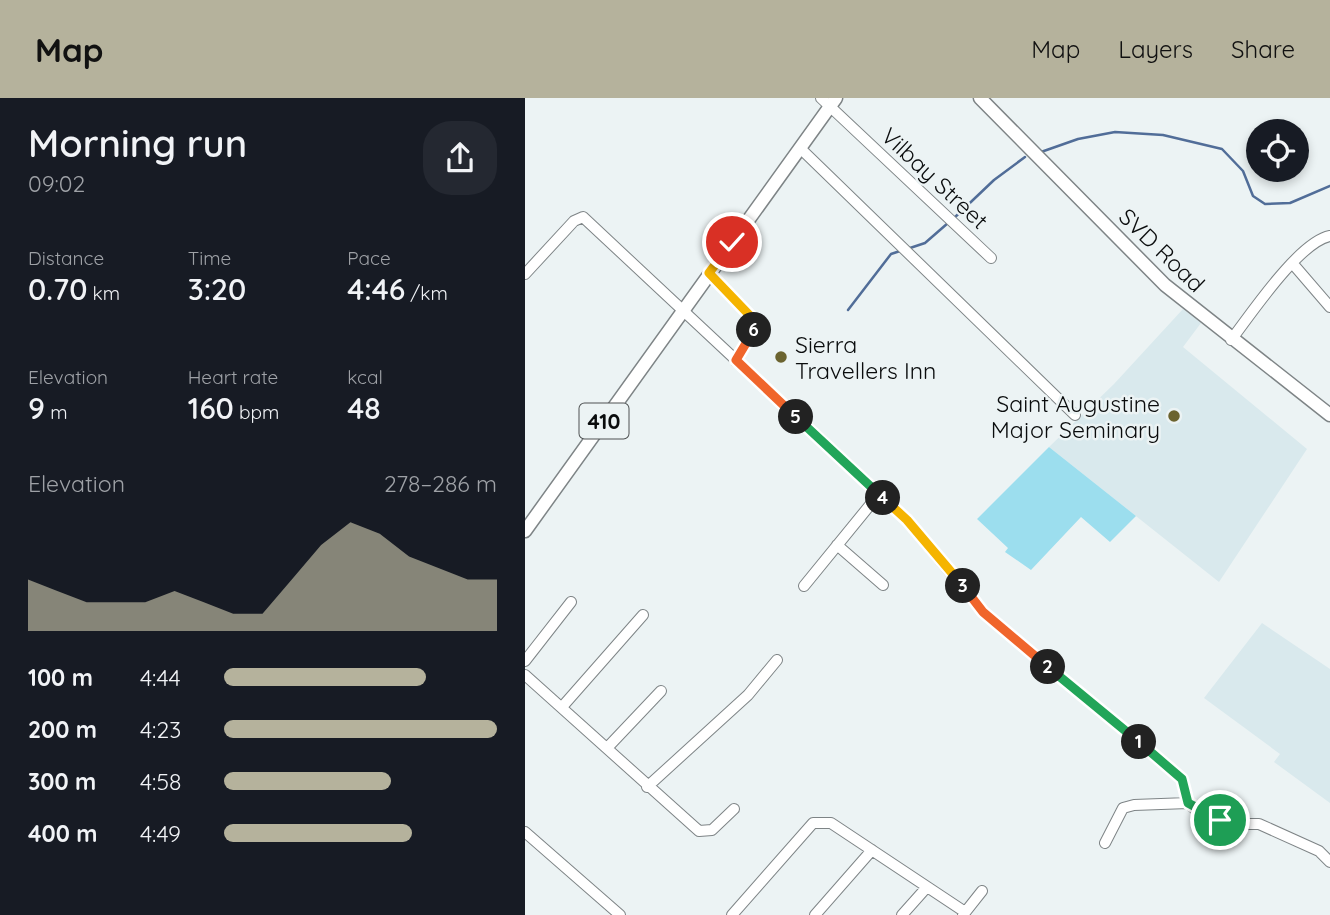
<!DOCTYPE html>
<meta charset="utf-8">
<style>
body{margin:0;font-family:Quicksand,sans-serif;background:#242831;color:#f1f3f6;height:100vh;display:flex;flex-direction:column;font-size:26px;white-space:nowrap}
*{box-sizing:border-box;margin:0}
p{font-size:23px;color:#9ea1a6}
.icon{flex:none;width:38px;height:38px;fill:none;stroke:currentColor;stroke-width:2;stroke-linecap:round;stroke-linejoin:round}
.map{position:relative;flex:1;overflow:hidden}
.sheet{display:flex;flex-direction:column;background:#171b24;width:525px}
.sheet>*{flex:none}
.controls{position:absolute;left:721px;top:21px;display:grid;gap:14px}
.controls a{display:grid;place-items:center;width:63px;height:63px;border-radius:50%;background:#171b24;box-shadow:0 4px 10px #0003;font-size:35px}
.pin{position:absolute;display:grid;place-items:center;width:60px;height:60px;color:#fff;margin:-30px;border:4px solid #fff;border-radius:50%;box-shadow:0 2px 7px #0007}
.km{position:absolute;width:35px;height:35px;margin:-18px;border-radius:50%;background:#222;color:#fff;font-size:19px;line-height:35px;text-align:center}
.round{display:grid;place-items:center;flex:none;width:74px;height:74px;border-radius:28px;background:#242831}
.summary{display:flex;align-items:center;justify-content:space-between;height:119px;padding:0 28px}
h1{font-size:38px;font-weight:600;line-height:52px}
.metrics{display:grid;grid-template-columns:repeat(3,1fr);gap:10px;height:119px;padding:7px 28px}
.metrics div{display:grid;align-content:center}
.metrics b{font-size:30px;font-weight:600}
.metrics small{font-size:19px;font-weight:400}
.metrics p{font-size:19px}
.chart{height:196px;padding:14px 28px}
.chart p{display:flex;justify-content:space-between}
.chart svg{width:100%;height:126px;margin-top:7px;fill:#b5b29c;opacity:.7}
ul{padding:0 28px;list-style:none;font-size:23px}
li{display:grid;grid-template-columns:112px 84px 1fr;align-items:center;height:52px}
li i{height:18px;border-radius:9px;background:#b5b29c}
header{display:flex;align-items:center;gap:42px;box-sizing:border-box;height:98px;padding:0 35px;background:#b5b29c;color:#111}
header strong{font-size:33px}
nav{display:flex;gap:38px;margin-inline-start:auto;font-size:24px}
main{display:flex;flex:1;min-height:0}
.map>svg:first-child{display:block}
.built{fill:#d9e9ed}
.green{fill:#9cdeee}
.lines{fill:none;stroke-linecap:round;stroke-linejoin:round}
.stream{stroke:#516d98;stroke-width:2.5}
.minor-casing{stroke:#7e8486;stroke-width:12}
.major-casing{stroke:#7e8486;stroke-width:15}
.minor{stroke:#fff;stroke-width:10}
.major{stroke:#fff;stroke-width:12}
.split-1-casing{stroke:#fff;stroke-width:14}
.split-2-casing{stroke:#fff;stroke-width:14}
.split-3-casing{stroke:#fff;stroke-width:14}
.split-4-casing{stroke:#fff;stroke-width:14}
.split-5-casing{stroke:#fff;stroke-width:14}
.split-6-casing{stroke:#fff;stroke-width:14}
.split-7-casing{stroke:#fff;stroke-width:14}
.split-1{stroke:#22a559;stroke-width:9}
.split-2{stroke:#22a559;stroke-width:9}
.split-3{stroke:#f0652b;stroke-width:9}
.split-4{stroke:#f5b400;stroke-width:9}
.split-5{stroke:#22a559;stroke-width:9}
.split-6{stroke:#f0652b;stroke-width:9}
.split-7{stroke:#f5b400;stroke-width:9}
.poi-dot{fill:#6b632f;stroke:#ecf3f4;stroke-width:2.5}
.labels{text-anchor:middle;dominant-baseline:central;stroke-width:5;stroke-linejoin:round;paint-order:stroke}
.shield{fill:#ecf3f4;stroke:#4e5152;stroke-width:2}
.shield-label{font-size:21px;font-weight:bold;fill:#0a0c0d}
.street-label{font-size:23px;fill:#0a0c0d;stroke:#ecf3f4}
.poi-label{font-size:23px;fill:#0a0c0d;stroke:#ecf3f4;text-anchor:start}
</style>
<header>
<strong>Map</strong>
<nav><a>Map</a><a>Layers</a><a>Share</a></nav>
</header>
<main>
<section class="sheet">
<div class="summary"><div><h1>Morning run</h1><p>09:02</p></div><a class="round"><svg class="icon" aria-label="share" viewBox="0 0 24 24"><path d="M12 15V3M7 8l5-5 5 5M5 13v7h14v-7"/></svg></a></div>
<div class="metrics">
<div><p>Distance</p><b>0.70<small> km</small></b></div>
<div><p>Time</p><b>3:20</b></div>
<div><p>Pace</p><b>4:46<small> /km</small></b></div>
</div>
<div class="metrics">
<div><p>Elevation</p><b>9<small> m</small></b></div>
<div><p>Heart rate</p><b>160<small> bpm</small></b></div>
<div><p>kcal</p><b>48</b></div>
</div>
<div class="chart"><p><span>Elevation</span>278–286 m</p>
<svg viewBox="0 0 160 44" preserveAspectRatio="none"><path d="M0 44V26L10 30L20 34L30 34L40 34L50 30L60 34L70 38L80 38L90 26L100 14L110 6L120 10L130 18L140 22L150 26L160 26V44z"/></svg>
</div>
<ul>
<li><b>100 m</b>4:44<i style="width:74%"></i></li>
<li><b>200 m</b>4:23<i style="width:100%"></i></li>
<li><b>300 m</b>4:58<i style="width:61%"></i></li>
<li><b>400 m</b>4:49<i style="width:69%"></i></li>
</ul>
</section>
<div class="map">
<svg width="805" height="817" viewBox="0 0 805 817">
<rect width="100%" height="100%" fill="#ecf3f4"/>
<path class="built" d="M658,211L676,225L658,249L782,351L694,484L524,349L589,286Z
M737,525L805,571V705L749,664L755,656L679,600Z"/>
<path class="green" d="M524,349L611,418L585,444L556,419L506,472L480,454L483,450L452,421Z"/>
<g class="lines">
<path class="stream" d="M516,54L553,41L590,34L638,37L697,51L718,73L728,98L740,106L765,105L805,88
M428,121L469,82L500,59
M382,151L400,145L423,125
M323,212L366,156L375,153"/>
<g class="minor-casing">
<path id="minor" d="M296,0L466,160
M275,50L550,317
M768,166L805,209
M184,175L233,226L211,263
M0,176L49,123L58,119L382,422L458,514L657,681L663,705L671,712L714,726H734L794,753L805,764
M706,242C726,216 774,144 805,138
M312,447L358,487
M279,488L354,396
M0,563L46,504
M0,577L174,733L187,732L209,711
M37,609L118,517
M82,650L136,593
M122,689L223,597L252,562
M0,734L95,817
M580,745L598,710L609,707L663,705
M207,817L288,725H306L440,814
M290,817L347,752
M377,817L402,789
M438,817L457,793"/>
</g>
<g class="major-casing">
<path id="major" d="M455,0L640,187L805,317
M0,433L311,0"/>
</g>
<use href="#minor" class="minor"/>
<use href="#major" class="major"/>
</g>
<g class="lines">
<g class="split-1-casing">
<path id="split-1" d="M614,644L657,681L663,705L695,722"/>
</g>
<g class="split-2-casing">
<path id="split-2" d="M523,569L614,644"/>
</g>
<g class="split-3-casing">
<path id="split-3" d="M438,488L458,514L523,569"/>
</g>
<g class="split-4-casing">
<path id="split-4" d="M358,400L382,422L438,488"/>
</g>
<g class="split-5-casing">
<path id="split-5" d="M271,319L358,400"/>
</g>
<g class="split-6-casing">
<path id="split-6" d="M229,232L211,262L271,319"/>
</g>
<g class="split-7-casing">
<path id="split-7" d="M207,144L184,175L233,226L229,232"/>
</g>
<use href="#split-1" class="split-1"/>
<use href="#split-2" class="split-2"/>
<use href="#split-3" class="split-3"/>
<use href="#split-4" class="split-4"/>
<use href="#split-5" class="split-5"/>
<use href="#split-6" class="split-6"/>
<use href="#split-7" class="split-7"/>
</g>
<g class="poi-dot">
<circle cx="256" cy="259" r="7"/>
<circle cx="649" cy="318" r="7"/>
</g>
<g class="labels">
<rect class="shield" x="54.5" y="305.5" width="49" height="35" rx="5"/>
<g class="shield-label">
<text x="79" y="323">410</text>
</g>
<g class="street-label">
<text transform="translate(410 80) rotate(43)">Vilbay Street</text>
<text transform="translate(637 152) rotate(44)">SVD Road</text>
</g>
<g class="poi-label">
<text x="270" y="246">Sierra<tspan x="270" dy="26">Travellers Inn</tspan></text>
<text x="635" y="305" text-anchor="end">Saint Augustine<tspan x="635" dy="26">Major Seminary</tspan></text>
</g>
</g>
</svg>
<div class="controls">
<a><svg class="icon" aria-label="locate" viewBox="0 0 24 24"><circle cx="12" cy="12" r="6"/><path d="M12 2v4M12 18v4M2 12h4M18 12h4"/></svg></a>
</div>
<div class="pin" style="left:695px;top:722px;background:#1e9e55"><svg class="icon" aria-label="arrive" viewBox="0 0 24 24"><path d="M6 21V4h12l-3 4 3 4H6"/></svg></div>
<div class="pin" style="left:207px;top:144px;background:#d93025"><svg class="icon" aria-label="check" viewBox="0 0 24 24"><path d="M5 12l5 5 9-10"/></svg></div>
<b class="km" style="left:614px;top:644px">1</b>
<b class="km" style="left:523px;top:569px">2</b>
<b class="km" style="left:438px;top:488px">3</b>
<b class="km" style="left:358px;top:400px">4</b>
<b class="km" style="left:271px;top:319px">5</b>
<b class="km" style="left:229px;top:232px">6</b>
</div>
</main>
